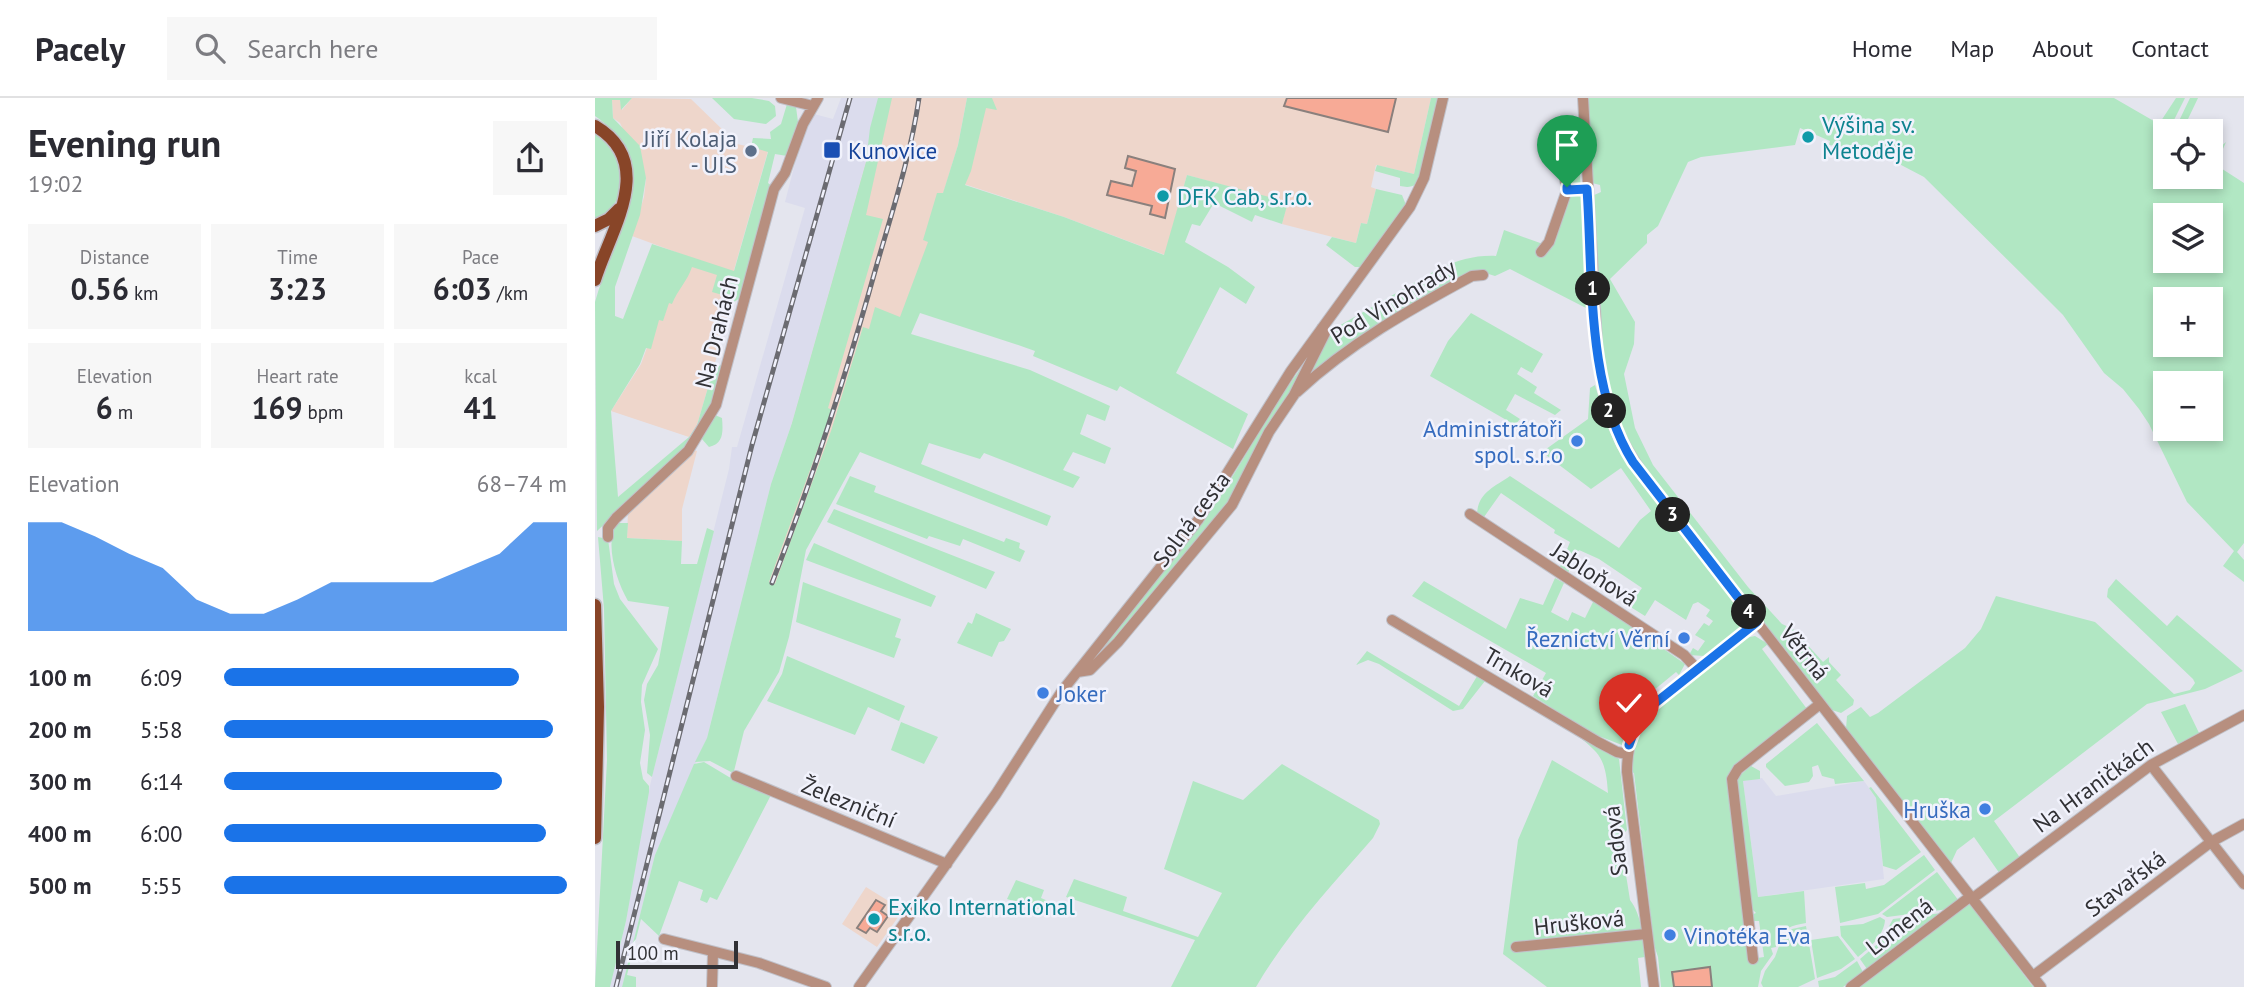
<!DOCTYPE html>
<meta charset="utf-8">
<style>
body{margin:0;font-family:"PT Sans",sans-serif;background:#f7f7f7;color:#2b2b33;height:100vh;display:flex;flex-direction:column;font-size:26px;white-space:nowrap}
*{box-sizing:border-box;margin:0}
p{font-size:23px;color:#7c7c81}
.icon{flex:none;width:38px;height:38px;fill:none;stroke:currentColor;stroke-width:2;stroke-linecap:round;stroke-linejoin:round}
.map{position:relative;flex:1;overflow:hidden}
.sheet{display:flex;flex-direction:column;background:#fff;width:595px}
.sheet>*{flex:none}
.buttons{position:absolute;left:1558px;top:21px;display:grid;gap:14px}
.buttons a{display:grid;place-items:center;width:70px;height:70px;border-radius:0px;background:#fff;box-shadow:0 4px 10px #0003;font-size:35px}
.scale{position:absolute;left:21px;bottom:18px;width:122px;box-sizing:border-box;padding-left:7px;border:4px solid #313135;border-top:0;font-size:19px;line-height:24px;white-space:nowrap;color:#313135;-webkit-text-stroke:5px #f1f2fc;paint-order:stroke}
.pin{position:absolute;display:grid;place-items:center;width:60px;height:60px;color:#fff;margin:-72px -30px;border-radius:50% 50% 50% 0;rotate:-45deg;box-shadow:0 0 7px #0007}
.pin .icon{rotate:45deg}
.km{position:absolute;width:35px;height:35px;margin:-18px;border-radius:50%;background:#222;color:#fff;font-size:19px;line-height:35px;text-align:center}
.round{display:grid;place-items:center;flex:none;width:74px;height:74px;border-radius:0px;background:#f7f7f7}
.head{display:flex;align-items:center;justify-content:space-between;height:119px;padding:0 28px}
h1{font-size:38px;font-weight:700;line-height:52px}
.figures{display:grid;grid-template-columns:repeat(3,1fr);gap:10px;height:119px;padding:7px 28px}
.figures div{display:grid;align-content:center;border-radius:0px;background:#f7f7f7;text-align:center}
.figures b{font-size:30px;font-weight:700}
.figures small{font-size:19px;font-weight:400}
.figures p{font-size:19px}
.chart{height:196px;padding:14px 28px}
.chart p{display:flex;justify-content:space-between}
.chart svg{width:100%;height:126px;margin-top:7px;fill:#1a73e8;opacity:.7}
ul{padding:0 28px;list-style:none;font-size:23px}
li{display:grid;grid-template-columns:112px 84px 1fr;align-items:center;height:52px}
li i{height:18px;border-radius:9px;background:#1a73e8}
header{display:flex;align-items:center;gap:42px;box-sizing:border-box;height:98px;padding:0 35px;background:#fff;border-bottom:2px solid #e1e1e2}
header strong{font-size:33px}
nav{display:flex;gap:38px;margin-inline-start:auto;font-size:24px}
.search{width:490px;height:63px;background:#f7f7f7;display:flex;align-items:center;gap:18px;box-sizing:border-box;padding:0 24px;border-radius:0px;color:#7c7c81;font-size:26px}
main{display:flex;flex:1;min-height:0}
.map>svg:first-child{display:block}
.industrial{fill:#eed6cb}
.built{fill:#dbdced}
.green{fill:#b1e7c3;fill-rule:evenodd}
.building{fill:#f7aa96;stroke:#8a807d;stroke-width:2}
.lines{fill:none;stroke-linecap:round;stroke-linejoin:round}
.minor-casing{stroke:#c0c1c9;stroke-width:12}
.major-casing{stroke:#c0c1c9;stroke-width:15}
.minor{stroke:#b78f7f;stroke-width:10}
.major{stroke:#884528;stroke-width:12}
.rail-casing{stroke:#6b6b71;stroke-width:5}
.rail{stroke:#f1f2fc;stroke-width:2.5;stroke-dasharray:8;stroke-linecap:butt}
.route-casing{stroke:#fff;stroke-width:14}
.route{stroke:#1a73e8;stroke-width:9}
.culture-dot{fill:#0f9aa8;stroke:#f1f2fc;stroke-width:2.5}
.transit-dot{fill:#1a4fb4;stroke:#f1f2fc;stroke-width:2.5}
.service-dot{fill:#5c6f8a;stroke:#f1f2fc;stroke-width:2.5}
.shop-dot{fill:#3f7fe0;stroke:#f1f2fc;stroke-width:2.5}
.labels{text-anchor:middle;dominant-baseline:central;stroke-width:5;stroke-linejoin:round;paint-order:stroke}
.culture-label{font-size:23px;fill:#0d838f;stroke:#f1f2fc;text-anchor:start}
.service-label{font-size:23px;fill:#4e5e75;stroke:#f1f2fc;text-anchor:end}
.transit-label{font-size:23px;fill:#164399;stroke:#f1f2fc;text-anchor:start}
.street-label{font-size:23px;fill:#313135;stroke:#f1f2fc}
.shop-label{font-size:23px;fill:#366cbe;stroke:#f1f2fc;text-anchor:end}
</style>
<header>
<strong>Pacely</strong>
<div class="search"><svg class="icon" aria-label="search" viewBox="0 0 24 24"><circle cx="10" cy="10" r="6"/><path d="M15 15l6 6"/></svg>Search here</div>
<nav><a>Home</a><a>Map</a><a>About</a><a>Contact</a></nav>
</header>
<main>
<section class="sheet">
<div class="head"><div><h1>Evening run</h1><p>19:02</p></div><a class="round"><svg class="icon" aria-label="share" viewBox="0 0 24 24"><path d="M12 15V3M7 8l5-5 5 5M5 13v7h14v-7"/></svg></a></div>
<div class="figures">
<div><p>Distance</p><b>0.56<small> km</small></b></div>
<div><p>Time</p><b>3:23</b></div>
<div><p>Pace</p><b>6:03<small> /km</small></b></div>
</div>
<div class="figures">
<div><p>Elevation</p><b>6<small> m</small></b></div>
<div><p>Heart rate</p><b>169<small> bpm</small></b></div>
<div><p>kcal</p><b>41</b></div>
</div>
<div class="chart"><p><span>Elevation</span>68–74 m</p>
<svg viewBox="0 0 160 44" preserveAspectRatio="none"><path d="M0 44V6L10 6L20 11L30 17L40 22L50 33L60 38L70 38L80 33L90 27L100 27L110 27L120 27L130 22L140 17L150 6L160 6V44z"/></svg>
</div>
<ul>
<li><b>100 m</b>6:09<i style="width:86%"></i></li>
<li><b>200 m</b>5:58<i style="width:96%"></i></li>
<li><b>300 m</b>6:14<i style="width:81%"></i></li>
<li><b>400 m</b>6:00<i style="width:94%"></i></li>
<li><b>500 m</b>5:55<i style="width:100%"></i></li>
</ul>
</section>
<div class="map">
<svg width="1649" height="889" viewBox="0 0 1649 889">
<rect width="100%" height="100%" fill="#e4e5ee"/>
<path class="industrial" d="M37,0L96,1L131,35L133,44L173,53L139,172L144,174L119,269L102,327L94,339L16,313L46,266L86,156L37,138L49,99L51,80L25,25L18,20L17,2H25L27,12Z
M289,0H372L363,47L348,96L343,95L329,142L334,144L285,274L201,468L169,500L197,325Z
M387,0H836L819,76L781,67L776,89L781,91L772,126L766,125L761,145L687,126L692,105L592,77L570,157L469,119L369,86Z
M99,352L102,353L87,411V443L32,440L33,414Z
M271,789L308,812L282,849L247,826Z"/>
<path class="built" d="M246,0H289L197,325L176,386L112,640L60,757L27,889H15L31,823L43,742L57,679L134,371L137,349H142L210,110L190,104L205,46L219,16L238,21Z
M1167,680L1181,698L1269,683L1281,700L1289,781L1163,799L1148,683Z"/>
<path class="green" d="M0,0H37L26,12L25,2H17L18,20L45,48L51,80L45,117L20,189V218L28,221L57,146L139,173L173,54L156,49L158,40L176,41L175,34L186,26L192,6L201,9L203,24L192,58L180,56L173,85L178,89L145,200L139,204L130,203L131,198L117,194L122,177L97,169C92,184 83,191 77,206L74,205L68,223L64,222L56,251L51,250L45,266L16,313L23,399L94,339L102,327L119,269L131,266L128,282L97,344L2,433L0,204C17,141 73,68 0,18Z
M117,0H157L174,3L180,8L181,18L171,26L139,21Z
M283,0H297L271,117L288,121L233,310L237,312L174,484L180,486L236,333L268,229L274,231L280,209L305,219L333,144L328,142L342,95H348L363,47L372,0H397L402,12L391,10L376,73L370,87L469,119L569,157L592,77L693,104L687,126L660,117L657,124L619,105L605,128L597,126L590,144L633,169L660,189L651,206L625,189L581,275L653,316L638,351L525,288L522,293L438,258L440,253L426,248L325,215L316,236L435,272L515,308L510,323L492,316L485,336L516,350L510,366L478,354L468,372L485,379L478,390L389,355L385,361L334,345L326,366L456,418L452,428L265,354L211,452L194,539L184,574L149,633L139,673L136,674L115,663L100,664L112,640L176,386L197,325L271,64L275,30Z
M836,0H845C841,17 831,76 821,86C816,90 810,89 805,88V80L780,73L782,67L819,76Z
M993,0H1519L1564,26L1581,0H1590L1579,22L1583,25L1595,0H1603L1593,21L1597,23L1596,33H1570V79H1615V58L1631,44L1621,67L1649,85V445L1642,454L1649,462V484L1628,468L1639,453L1592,404L1554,326L1544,311L1528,291L1509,275L1468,217L1446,195L1329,79L1289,58L1264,51L1234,47L1235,43L1205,30L1200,47L1106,59L1093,64L1063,128L1052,137V145L1015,181L1040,224L1039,246L1029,276L1040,330L1058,367L1153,489L1187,526L1198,531L1228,564L1234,559V564L1246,577L1241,582L1259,602L1258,607L1246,615L1237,612L1045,365C996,280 1003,192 997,98L1006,94L1005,87L997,85ZM1570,117H1615V163H1570ZM1570,201H1615V247H1570ZM1570,285H1615V331H1570Z
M983,26L991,210L915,171L900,178L884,173L796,223L705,288L735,233L845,170C864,162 881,157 901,158L909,132L948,146L945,154L953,153L975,98L973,80Z
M0,35C32,61 39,100 0,123Z
M781,91L807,97L811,107L766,169H760L731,147L737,139L761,145L766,125L772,126Z
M876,215L948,256L937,275L926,269L922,276L942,289L939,295L966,312L960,317L920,296L911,312L925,321L920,327L835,278L853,243Z
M725,243L639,400L520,545L492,571L624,401L684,301Z
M1000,287L1012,327L1022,350L1148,514C1152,537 1124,547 1109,558L1094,557L1098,550L1103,553L1110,543L1100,537L1109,525L1114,528L1118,523L1111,518L1115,512L1103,504L1098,506L1091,522L1060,502L1050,518L1034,508L1047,490L1004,461L984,452L973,475L965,469L975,444L959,435L960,432L906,395L889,419L882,416C883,395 899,389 915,378L1024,450L1045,422L1056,413L1026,370L996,391L947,354L993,321L995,290Z
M120,317L127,320C128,333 129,346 114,349L106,340Z
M255,378L281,388L279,394L409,444L411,440L425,445L424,450L430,453L425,464L368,441L365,448L334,438L332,441L241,406Z
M239,411L400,474L391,491L232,424Z
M21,425H33L32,440L87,443L86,466H102L112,430L119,433L57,679L52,675L55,637L49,602L52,586L63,567L74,509L33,503C21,482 10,447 21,425Z
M3,439L13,441L19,486L25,501L63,551L47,587L46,604L50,632L45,665L48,681L54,688V694L31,823L15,889H0L12,662L9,511Z
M219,445L341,498L336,509L211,462Z
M960,480L969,485L956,514L973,523L977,514L990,520L999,502L1090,566L1084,577L1081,574L1042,606L1046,612L1040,617L1027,647L996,635L938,598L951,575L817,498L829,483L911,531L925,500L948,507Z
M1521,481L1572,528L1582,517L1648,573L1610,591L1552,606L1399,723L1426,761L1405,776L1379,739L1362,752L1356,765L1251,631L1252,618L1266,609L1275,619L1283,615L1370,550L1386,531L1401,498L1500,524L1579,596L1595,592L1600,585L1598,581L1512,499L1513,491Z
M208,484L306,521L300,539L306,541L299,560L201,524Z
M381,515L416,531L409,543L404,544L397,559L362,545L373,524L377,526Z
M1160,538L1173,546L1167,551L1212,611L1148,662L1132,681L1155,861L1169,859L1164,823H1156V817L1161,815L1157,811L1141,691L1144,678L1156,668L1165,673V681L1148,683L1163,799L1209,793L1211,825C1194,828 1184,831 1181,849L1176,850L1178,856L1166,873L1163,889H1066L1063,859L1056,838L1058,837L1039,675L1037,674L1039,646L1053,619L1073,600L1150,540Z
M772,553L864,608L884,575L1024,661L1032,732L1025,739L1035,802C1047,818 1047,836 1050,859L1043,860L1046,889H952L908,856L923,742L957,662L1013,695C1012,682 1011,665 1001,654C977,628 923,602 890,583L868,611L858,613L784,566L773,562L761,567Z
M192,558L310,608L304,623L273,609L260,637L172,603L187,576Z
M1590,606L1605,637L1584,648L1566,614Z
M306,624L343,639L329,666L296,652Z
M1222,625L1269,683L1240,686L1239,681L1227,678L1223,667L1217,669L1218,678L1214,684L1190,688L1171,669V666Z
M109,664L134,679L176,697L122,802L115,799L112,805L105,802L108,792L84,783L64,838L46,821L32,877L41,879V889H27L60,757L99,666Z
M687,666L784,722L785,726L778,740C737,787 693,834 661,889H576L600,842L471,799L479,781L532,799L528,813L603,839L627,795L569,771L598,683L648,702Z
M1276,689L1326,754L1301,772L1288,768L1281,700L1274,690Z
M1329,757L1340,772L1283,816L1245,825L1240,789L1270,785L1271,791L1289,787Z
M1342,774L1364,803L1354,811L1292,819L1287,816Z
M421,782L449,792L446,800L453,803L449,813L412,801Z
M1374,803L1438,889H1257Z
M1347,815L1272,871L1265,861L1286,843L1298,821Z
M1285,819L1290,822C1289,838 1274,850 1263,859L1246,838L1245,828L1268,826Z
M1211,828L1220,881L1203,889H1168L1166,885L1170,873L1180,859L1188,837L1197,831Z
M1243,838L1260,861L1246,871L1222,880L1216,842Z
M1262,863L1268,874L1248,889H1224L1223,883L1240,879Z"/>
<path class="building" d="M692,0H801L793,34L689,8Z
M533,58L580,71L570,120L555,116L557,108L512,97L516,83L537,88L541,73L530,70Z
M281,802L290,807L286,813L293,818L282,834L275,830L271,835L262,830Z
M1115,869L1117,889H1079L1077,874Z"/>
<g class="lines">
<g class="minor-casing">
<path id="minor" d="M186,0L218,8
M988,0L1003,262C1012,331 1039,365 1080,419L1446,889
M972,92L970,81L980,27
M946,154L954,144L972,92L992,91
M702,294C755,245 814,212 877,178L888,177
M875,416L1089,557L1102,571
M13,439V430L21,420L93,353L121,307L179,91L190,75L208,26L223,0
M797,522L1003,644L1022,654L1032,656
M482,574L495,572L523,544L637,407L674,334L699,297L730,235L727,230
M1556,667L1649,786
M141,678L352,766
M1378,800L1556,667L1649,617
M69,841L164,865L231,889
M921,849L1051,836
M1158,861L1137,681L1143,671L1225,606
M1438,878L1616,744L1649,726
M117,889L118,854
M264,889L401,696L467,593L603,422L696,273L815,109L829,80L848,0
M1059,889L1032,674C1032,650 1037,628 1054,610L1162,524
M1256,889L1376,798"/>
</g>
<g class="major-casing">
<path id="major" d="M0,28C63,65 15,133 0,182
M0,128L14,121L24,111
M0,507L3,609L0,740"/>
</g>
<use href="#minor" class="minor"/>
<use href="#major" class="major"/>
<g class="rail-casing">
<path id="rail" d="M177,485C218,380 252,274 282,166C298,111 316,56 324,0
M21,889L157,347L255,0"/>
</g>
<use href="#rail" class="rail"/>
</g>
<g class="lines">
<g class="route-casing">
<path id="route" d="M972,89V92L992,91C998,177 991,290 1038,364L1162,524L1054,610L1042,625L1034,647"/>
</g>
<use href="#route" class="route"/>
</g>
<g class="culture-dot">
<circle cx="1213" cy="39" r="7"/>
<circle cx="568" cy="98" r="7"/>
<circle cx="279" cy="821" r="7"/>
</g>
<rect class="transit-dot" x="228" y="43" width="18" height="18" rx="3.5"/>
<circle class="service-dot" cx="156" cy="53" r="7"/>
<g class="shop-dot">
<circle cx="982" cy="343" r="7"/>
<circle cx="1089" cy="540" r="7"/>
<circle cx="448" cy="595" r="7"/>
<circle cx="1390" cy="711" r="7"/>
<circle cx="1075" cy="837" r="7"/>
</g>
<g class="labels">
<g class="culture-label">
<text x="1227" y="26">Výšina sv.<tspan x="1227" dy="26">Metoděje</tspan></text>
<text x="582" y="98">DFK Cab, s.r.o.</text>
<text x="293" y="808">Exiko International<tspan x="293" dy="26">s.r.o.</tspan></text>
</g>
<g class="service-label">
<text x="142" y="40">Jiří Kolaja<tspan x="142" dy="26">- UIS</tspan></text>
</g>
<g class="transit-label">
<text x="253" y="52">Kunovice</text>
</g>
<g class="street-label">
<text transform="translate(798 203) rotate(-31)">Pod Vinohrady</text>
<text transform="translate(121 234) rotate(-76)">Na Drahách</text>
<text transform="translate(596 421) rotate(-53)">Solná cesta</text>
<text transform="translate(1000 476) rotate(33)">Jabloňová</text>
<text transform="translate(1210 554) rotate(52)">Větrná</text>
<text transform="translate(924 574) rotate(30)">Trnková</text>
<text transform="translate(1498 687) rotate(-36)">Na Hraničkách</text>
<text transform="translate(254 704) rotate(22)">Železniční</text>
<text transform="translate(1020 743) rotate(-97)">Sadová</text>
<text transform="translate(1530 785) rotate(-37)">Stavařská</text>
<text transform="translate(984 824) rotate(-6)">Hrušková</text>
<text transform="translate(1304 828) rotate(-38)">Lomená</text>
</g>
<g class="shop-label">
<text x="968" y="330">Administrátoři<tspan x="968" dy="26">spol. s.r.o</tspan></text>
<text x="1075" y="540">Řeznictví Věrní</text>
<text x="462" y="595" text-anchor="start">Joker</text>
<text x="1376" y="711">Hruška</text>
<text x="1089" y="837" text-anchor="start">Vinotéka Eva</text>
</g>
</g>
</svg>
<div class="buttons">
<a><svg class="icon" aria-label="locate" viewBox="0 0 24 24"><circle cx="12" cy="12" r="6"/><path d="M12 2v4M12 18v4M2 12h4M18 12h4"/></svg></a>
<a><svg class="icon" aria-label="layers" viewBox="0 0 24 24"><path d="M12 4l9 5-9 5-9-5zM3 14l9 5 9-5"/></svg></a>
<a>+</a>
<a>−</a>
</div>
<div class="scale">100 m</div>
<div class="pin" style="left:972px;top:89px;background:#1e9e55"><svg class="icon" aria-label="arrive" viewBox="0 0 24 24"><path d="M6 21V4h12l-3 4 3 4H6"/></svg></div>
<div class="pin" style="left:1034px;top:647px;background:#d93025"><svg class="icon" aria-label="check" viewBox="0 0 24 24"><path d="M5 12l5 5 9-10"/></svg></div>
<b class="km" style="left:998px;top:191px">1</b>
<b class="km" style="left:1014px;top:313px">2</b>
<b class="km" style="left:1078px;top:417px">3</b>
<b class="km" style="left:1154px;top:514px">4</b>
</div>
</main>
